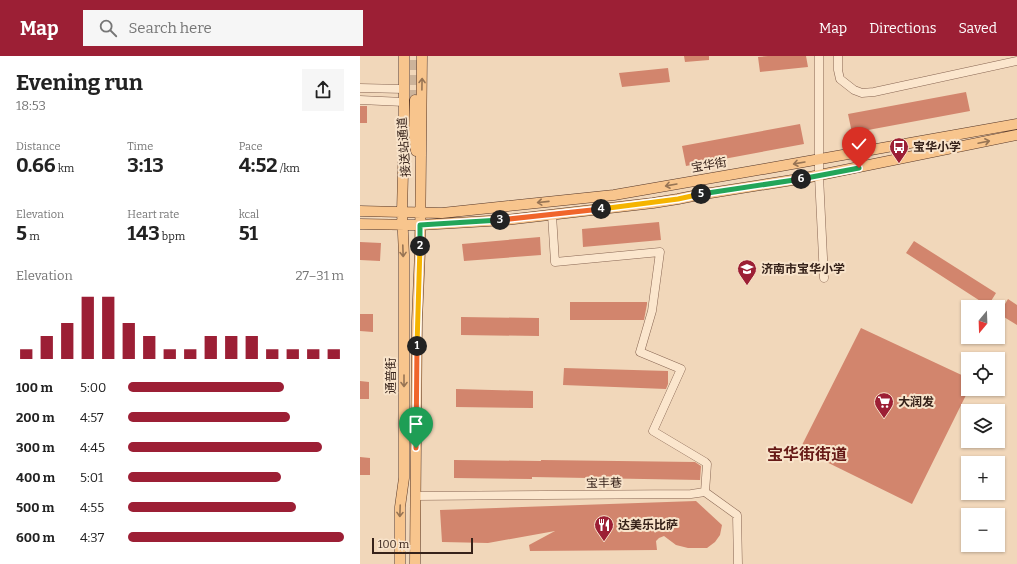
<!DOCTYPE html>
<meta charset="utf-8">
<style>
body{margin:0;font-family:Bitter,"Noto Sans SC",serif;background:#f6f6f6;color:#222;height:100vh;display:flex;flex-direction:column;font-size:15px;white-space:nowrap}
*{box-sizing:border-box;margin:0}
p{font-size:13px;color:#767676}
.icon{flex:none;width:22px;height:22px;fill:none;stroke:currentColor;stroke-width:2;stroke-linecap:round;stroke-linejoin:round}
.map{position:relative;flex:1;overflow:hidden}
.panel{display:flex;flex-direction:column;background:#fff;width:360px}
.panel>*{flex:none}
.needle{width:26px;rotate:199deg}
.buttons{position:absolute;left:601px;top:244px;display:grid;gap:8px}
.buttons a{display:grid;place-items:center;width:44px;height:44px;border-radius:0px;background:#fff;box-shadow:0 1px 3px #0004;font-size:20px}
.scale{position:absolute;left:12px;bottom:10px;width:101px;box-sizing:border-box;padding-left:4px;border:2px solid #36221a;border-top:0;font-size:11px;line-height:14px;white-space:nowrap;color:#36221a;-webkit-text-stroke:3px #f8e3ca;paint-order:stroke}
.pin{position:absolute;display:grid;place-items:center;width:34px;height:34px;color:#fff;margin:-41px -17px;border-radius:50% 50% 50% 0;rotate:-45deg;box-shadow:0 0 4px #0007}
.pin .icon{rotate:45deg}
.km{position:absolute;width:20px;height:20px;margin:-10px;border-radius:50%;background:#222;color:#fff;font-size:11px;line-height:20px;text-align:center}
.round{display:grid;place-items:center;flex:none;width:42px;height:42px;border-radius:0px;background:#f6f6f6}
.summary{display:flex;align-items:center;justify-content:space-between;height:68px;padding:0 16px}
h1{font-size:22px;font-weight:700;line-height:30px}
.stats{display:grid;grid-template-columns:repeat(3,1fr);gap:6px;height:68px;padding:4px 16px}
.stats div{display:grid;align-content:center}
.stats b{font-size:20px;font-weight:700}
.stats small{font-size:11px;font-weight:400}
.stats p{font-size:11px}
.chart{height:112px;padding:8px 16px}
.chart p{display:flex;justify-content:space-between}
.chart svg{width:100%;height:72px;margin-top:4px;stroke:#9c1f35;stroke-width:6}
ul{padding:0 16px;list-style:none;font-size:13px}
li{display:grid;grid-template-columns:64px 48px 1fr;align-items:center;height:30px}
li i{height:10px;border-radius:5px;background:#9c1f35}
header{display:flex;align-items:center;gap:24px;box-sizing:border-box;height:56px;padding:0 20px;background:#9c1f35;color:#fff}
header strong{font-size:19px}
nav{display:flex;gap:22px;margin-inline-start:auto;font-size:14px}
.search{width:280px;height:36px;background:#f6f6f6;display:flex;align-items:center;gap:10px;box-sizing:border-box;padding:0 14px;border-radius:0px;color:#767676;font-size:15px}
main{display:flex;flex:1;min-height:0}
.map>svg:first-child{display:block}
.building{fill:#d2856d}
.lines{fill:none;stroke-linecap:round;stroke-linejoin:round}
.major-tunnel{stroke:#ccb39a;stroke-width:10;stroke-dasharray:10 5;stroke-linecap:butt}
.minor-casing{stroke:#886653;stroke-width:9}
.major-casing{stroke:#553628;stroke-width:11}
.minor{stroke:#fbe6cd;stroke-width:8}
.major{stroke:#f8c58d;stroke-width:10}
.oneway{stroke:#977454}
.split-1-casing{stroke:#fff;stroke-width:8}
.split-2-casing{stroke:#fff;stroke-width:8}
.split-3-casing{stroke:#fff;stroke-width:8}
.split-4-casing{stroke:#fff;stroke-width:8}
.split-5-casing{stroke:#fff;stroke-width:8}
.split-6-casing{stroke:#fff;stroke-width:8}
.split-7-casing{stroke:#fff;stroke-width:8}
.split-1{stroke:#f0652b;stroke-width:5}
.split-2{stroke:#f5b400;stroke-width:5}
.split-3{stroke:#22a559;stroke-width:5}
.split-4{stroke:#f0652b;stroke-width:5}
.split-5{stroke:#f5b400;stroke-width:5}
.split-6{stroke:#22a559;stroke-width:5}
.split-7{stroke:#22a559;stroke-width:5}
.labels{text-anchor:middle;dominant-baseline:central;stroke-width:4;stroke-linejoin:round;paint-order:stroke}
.street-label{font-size:12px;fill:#36221a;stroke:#f8e3ca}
.poi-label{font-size:12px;font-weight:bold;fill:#36221a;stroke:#f8e3ca;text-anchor:start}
.district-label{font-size:16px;font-weight:bold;fill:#661916;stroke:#f8e3ca}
</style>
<header>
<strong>Map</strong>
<div class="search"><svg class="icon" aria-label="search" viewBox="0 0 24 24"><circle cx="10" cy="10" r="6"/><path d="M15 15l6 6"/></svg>Search here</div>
<nav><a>Map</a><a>Directions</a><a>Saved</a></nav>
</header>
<main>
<section class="panel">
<div class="summary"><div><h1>Evening run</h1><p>18:53</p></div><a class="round"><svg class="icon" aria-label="share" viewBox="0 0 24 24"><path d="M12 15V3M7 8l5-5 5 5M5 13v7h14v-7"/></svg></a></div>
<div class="stats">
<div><p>Distance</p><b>0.66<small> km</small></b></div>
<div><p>Time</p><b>3:13</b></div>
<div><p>Pace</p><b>4:52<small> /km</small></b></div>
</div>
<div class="stats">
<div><p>Elevation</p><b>5<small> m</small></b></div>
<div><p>Heart rate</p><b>143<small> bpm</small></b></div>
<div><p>kcal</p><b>51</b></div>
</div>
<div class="chart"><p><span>Elevation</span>27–31 m</p>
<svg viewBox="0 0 160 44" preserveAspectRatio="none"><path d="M5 44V38M15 44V30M25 44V22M35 44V6M45 44V6M55 44V22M65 44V30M75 44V38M85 44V38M95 44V30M105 44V30M115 44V30M125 44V38M135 44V38M145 44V38M155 44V38"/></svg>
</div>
<ul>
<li><b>100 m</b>5:00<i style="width:72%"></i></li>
<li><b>200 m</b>4:57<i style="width:75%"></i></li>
<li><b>300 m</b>4:45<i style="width:90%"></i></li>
<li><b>400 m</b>5:01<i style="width:71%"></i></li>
<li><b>500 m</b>4:55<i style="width:78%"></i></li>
<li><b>600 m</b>4:37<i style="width:100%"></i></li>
</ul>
</section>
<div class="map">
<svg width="657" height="508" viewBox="0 0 657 508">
<rect width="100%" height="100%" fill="#f1d7ba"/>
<path class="building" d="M324,0H349V4L325,6Z
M408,0H446L448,11L400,16L398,1Z
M308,12L310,26L262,31L259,17Z
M606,36L610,55L492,77L488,58Z
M0,50H7V67H0Z
M440,68L444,88L326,110L322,90Z
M299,166L301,184L223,191L222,173Z
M180,181L181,199L104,205L102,188Z
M554,185L636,237L628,250L546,197Z
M0,186L21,187L20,205L0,204Z
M648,243L657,249V269L639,258Z
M210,246H287V248L284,264H210Z
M0,258H13V276L0,275Z
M101,261L179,262V280L101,279Z
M501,272L608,322V335L552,448L440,393Z
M204,312L308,315V328L306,333L203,329Z
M0,325L9,326V343H0Z
M96,333L173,335V352L96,351Z
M0,401L10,402V419H0Z
M94,404L181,405V404L335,406L341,410L340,424L172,421V423L94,422Z
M336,445L362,469L360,479L355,486L347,492H328L316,489L304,480L299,482L296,485L297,494L170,495L169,489L195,475L128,487L82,486L80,454Z"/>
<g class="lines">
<path class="major-tunnel" d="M55,44V0"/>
<g class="minor-casing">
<path id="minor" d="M459,0V120L464,222
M478,0V14L480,23L494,34L502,37L514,36L657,5
M0,32L44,33
M0,44L44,46
M192,159L195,206L300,196L292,255L280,296L321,313L293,375L345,406L347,408L345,436
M55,440L331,438L345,436L377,459L378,508"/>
</g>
<g class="major-casing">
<path id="major" d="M55,44L54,78L56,95
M0,155L82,157L254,139L404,113L657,68
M0,168L60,169L146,164L293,147L318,143L338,139L445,122L657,79
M40,508V451L44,422V199L42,156L44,77V0
M55,508L57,265L60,195L62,0"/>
</g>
<use href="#minor" class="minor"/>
<use href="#major" class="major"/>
</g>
<defs><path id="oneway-shaft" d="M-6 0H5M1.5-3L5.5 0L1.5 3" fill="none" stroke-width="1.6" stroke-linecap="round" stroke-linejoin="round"/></defs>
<g class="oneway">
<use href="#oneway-shaft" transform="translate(62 28) rotate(-89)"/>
<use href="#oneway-shaft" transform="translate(624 86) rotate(-12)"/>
<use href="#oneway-shaft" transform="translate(439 107) rotate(170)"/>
<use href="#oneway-shaft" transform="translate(311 129) rotate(170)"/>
<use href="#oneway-shaft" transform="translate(183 146) rotate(174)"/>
<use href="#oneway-shaft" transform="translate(43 195) rotate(88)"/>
<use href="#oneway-shaft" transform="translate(44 325) rotate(90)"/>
<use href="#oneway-shaft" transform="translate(40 455) rotate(92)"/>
</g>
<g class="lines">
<g class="split-1-casing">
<path id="split-1" d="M56,392L57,290"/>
</g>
<g class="split-2-casing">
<path id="split-2" d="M57,290L60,190"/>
</g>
<g class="split-3-casing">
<path id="split-3" d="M60,190V169L140,164"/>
</g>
<g class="split-4-casing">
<path id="split-4" d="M140,164L241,153"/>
</g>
<g class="split-5-casing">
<path id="split-5" d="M241,153L318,143L341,138"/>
</g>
<g class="split-6-casing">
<path id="split-6" d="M341,138L441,123"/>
</g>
<g class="split-7-casing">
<path id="split-7" d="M441,123L499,112"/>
</g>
<use href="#split-1" class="split-1"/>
<use href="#split-2" class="split-2"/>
<use href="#split-3" class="split-3"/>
<use href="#split-4" class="split-4"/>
<use href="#split-5" class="split-5"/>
<use href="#split-6" class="split-6"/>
<use href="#split-7" class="split-7"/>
</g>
<defs>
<g id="bus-pin" transform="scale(1)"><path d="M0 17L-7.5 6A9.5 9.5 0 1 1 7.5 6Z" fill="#9c1f35" stroke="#f8e3ca"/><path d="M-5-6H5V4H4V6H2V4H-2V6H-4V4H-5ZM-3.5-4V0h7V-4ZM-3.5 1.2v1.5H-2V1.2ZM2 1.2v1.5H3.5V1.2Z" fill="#fff"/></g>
<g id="school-pin" transform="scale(1)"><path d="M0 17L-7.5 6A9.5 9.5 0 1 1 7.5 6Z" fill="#9c1f35" stroke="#f8e3ca"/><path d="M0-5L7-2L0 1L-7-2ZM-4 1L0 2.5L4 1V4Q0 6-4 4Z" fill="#fff"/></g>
<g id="supermarket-pin" transform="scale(1)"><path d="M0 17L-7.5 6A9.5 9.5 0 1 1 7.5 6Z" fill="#9c1f35" stroke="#f8e3ca"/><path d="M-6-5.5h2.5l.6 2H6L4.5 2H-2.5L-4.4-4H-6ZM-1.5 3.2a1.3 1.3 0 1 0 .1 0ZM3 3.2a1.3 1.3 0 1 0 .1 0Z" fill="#fff"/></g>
<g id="restaurant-pin" transform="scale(1)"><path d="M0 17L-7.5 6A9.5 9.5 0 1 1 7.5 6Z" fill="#9c1f35" stroke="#f8e3ca"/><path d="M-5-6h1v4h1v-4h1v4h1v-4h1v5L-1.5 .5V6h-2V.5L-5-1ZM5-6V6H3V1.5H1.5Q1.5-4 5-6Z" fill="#fff"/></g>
</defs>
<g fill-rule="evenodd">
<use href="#bus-pin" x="539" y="91"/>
<use href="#school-pin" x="387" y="213"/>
<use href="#supermarket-pin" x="524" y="346"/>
<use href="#restaurant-pin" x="244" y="469"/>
</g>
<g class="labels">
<g class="street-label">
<text transform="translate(44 91) rotate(-94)">接送站通道</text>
<text transform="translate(349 109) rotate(-10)">宝华街</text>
<text transform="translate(31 320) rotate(-90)">通普街</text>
<text transform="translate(244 427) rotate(-1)">宝丰巷</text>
</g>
<g class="poi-label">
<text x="553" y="91">宝华小学</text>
<text x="401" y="213">济南市宝华小学</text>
<text x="538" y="346">大润发</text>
<text x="258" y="469">达美乐比萨</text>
</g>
<g class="district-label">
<text x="447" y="398">宝华街街道</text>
</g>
</g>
</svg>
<div class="buttons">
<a><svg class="needle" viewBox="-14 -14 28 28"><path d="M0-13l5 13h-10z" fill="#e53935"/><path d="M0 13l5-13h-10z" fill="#767676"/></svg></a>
<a><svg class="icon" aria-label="locate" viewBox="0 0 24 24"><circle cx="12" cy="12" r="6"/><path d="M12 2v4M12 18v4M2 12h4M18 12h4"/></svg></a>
<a><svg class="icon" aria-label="layers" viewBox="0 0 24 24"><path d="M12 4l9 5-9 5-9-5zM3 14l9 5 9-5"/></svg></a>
<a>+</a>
<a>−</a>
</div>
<div class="scale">100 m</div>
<div class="pin" style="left:56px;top:392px;background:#1e9e55"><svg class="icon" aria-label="arrive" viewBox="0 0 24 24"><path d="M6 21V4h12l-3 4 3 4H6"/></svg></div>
<div class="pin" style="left:499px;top:112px;background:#d93025"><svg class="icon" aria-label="check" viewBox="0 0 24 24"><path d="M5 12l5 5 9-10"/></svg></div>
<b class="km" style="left:57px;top:290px">1</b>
<b class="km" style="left:60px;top:190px">2</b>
<b class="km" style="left:140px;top:164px">3</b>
<b class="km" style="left:241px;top:153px">4</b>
<b class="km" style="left:341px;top:138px">5</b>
<b class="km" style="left:441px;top:123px">6</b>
</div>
</main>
